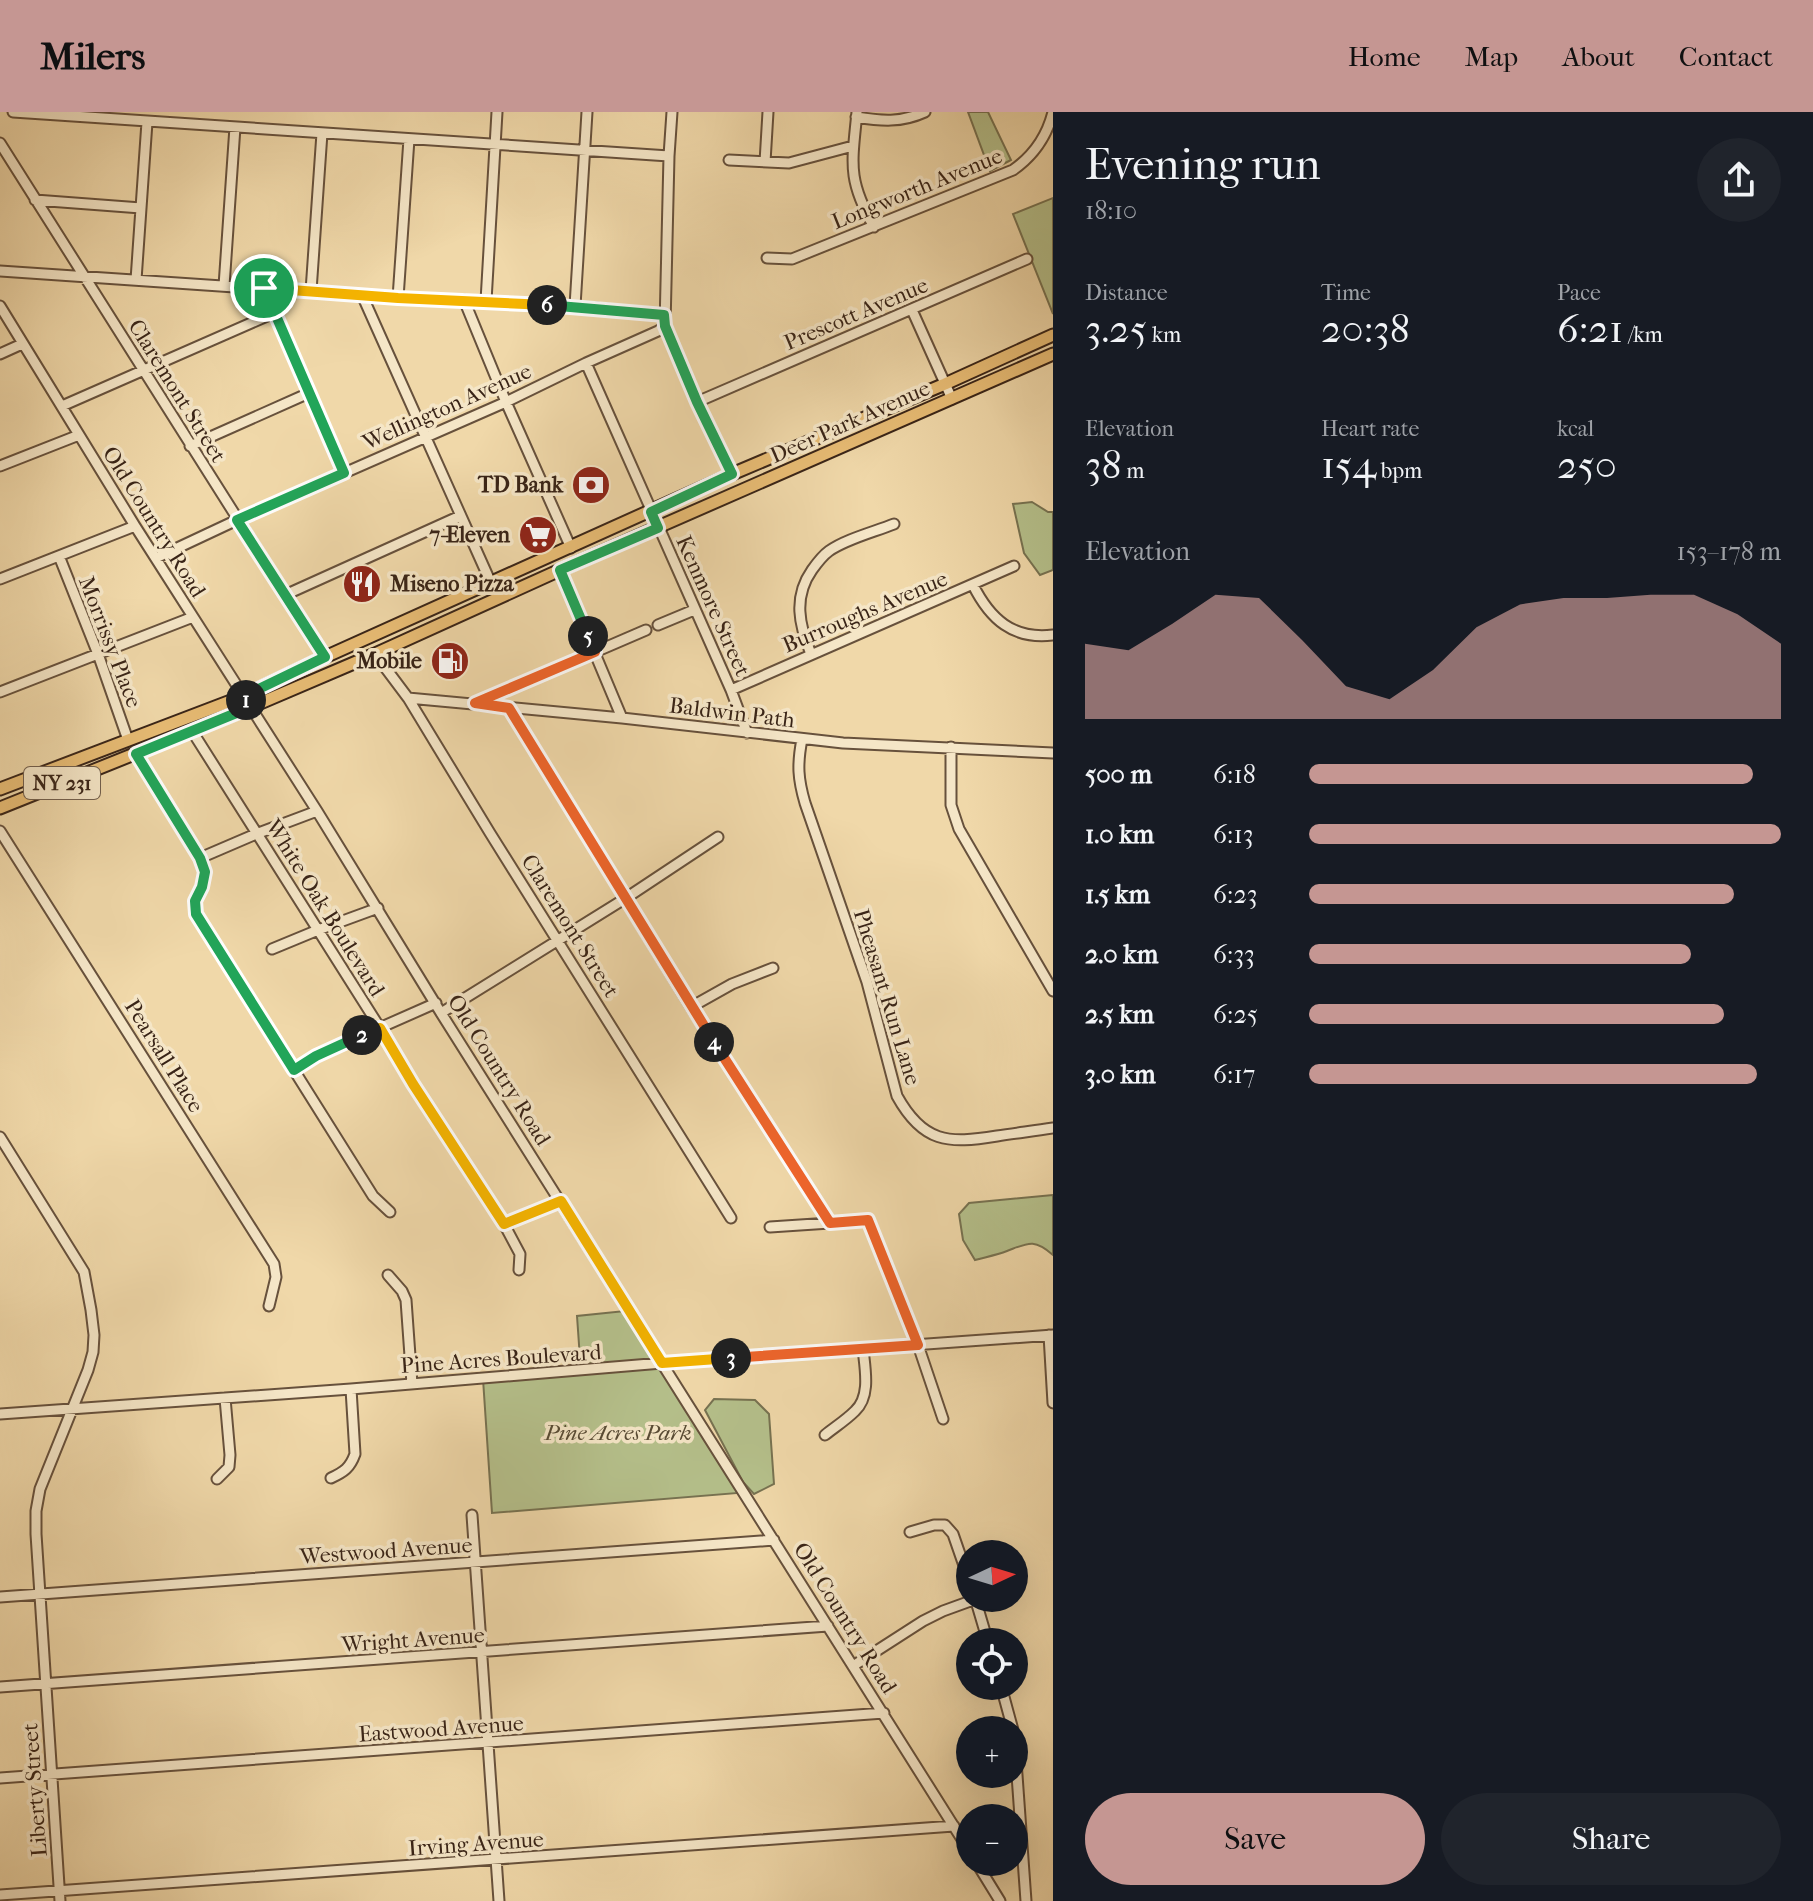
<!DOCTYPE html>
<meta charset="utf-8">
<style>
body{margin:0;font-family:"IM FELL French Canon",serif;background:#20242c;color:#f1f3f6;height:100vh;display:flex;flex-direction:column;font-size:30px;white-space:nowrap}
*{box-sizing:border-box;margin:0}
p{font-size:26px;color:#9ea1a6}
.icon{flex:none;width:44px;height:44px;fill:none;stroke:currentColor;stroke-width:2;stroke-linecap:round;stroke-linejoin:round}
.map{position:relative;flex:1;overflow:hidden}
.drawer{display:flex;flex-direction:column;background:#171b24;width:760px}
.drawer>*{flex:none}
.needle{width:52px;rotate:86deg}
.fabs{position:absolute;left:956px;top:1428px;display:grid;gap:16px}
.fabs a{display:grid;place-items:center;width:72px;height:72px;border-radius:50%;background:#171b24;box-shadow:0 8px 32px #0002;font-size:40px}
.pin{position:absolute;display:grid;place-items:center;width:68px;height:68px;color:#fff;margin:-34px;border:4px solid #fff;border-radius:50%;box-shadow:0 2px 8px #0007}
.km{position:absolute;width:40px;height:40px;margin:-20px;border-radius:50%;background:#222;color:#fff;font-size:22px;line-height:40px;text-align:center}
.round{display:grid;place-items:center;flex:none;width:84px;height:84px;border-radius:42px;background:#20242c}
.overview{display:flex;align-items:center;justify-content:space-between;height:136px;padding:0 32px}
h1{font-size:44px;font-weight:600;line-height:60px}
.metrics{display:grid;grid-template-columns:repeat(3,1fr);gap:12px;height:136px;padding:8px 32px}
.metrics div{display:grid;align-content:center}
.metrics b{font-size:40px;font-weight:600}
.metrics small{font-size:22px;font-weight:400}
.metrics p{font-size:22px}
.chart{height:224px;padding:16px 32px}
.chart p{display:flex;justify-content:space-between}
.chart svg{width:100%;height:144px;margin-top:8px;fill:#c59692;opacity:.7}
.cta{display:flex;gap:16px;margin-top:auto;padding:16px 32px}
.cta a{flex:1;height:92px;border-radius:48px;background:#c59692;color:#111;font-size:32px;font-weight:600;line-height:92px;text-align:center}
.cta a+a{background:#20242c;color:#f1f3f6}
ul{padding:0 32px;list-style:none;font-size:26px}
li{display:grid;grid-template-columns:128px 96px 1fr;align-items:center;height:60px}
li i{height:20px;border-radius:10px;background:#c59692}
header{display:flex;align-items:center;gap:48px;box-sizing:border-box;height:112px;padding:0 40px;background:#c59692;color:#111}
header strong{font-size:38px}
nav{display:flex;gap:44px;margin-inline-start:auto;font-size:28px}
main{display:flex;flex:1;min-height:0}
.map>svg:first-child{display:block}
.green{fill:#b5c08b;stroke:#777251;stroke-width:2}
.lines{fill:none;stroke-linecap:round;stroke-linejoin:round}
.minor-casing{stroke:#67513c;stroke-width:13}
.major-casing{stroke:#392417;stroke-width:15}
.minor{stroke:#f5e6c7;stroke-width:9}
.major{stroke:#e8bc74;stroke-width:11}
.split-1-casing{stroke:#fff;stroke-width:16}
.split-2-casing{stroke:#fff;stroke-width:16}
.split-3-casing{stroke:#fff;stroke-width:16}
.split-4-casing{stroke:#fff;stroke-width:16}
.split-5-casing{stroke:#fff;stroke-width:16}
.split-6-casing{stroke:#fff;stroke-width:16}
.split-7-casing{stroke:#fff;stroke-width:16}
.split-1{stroke:#22a559;stroke-width:10}
.split-2{stroke:#22a559;stroke-width:10}
.split-3{stroke:#f5b400;stroke-width:10}
.split-4{stroke:#f0652b;stroke-width:10}
.split-5{stroke:#f0652b;stroke-width:10}
.split-6{stroke:#22a559;stroke-width:10}
.split-7{stroke:#f5b400;stroke-width:10}
.labels{text-anchor:middle;dominant-baseline:central;stroke-width:7;stroke-linejoin:round;paint-order:stroke}
.shield{fill:#f5e6c7;stroke:#715e4c;stroke-width:2}
.shield-label{font-size:20px;font-weight:bold;fill:#392417}
.street-label{font-size:22px;fill:#392417;stroke:#f5e6c7}
.poi-label{font-size:22px;font-weight:bold;fill:#392417;stroke:#f5e6c7;text-anchor:end}
.park-label{font-size:22px;font-style:italic;fill:#584b34;stroke:#f5e6c7}
</style>
<header>
<strong>Milers</strong>
<nav><a>Home</a><a>Map</a><a>About</a><a>Contact</a></nav>
</header>
<main>
<div class="map">
<svg width="1053" height="1789" viewBox="0 0 1053 1789">
<rect width="100%" height="100%" fill="#f0d8a9"/>
<filter id="stains"><feTurbulence type="fractalNoise" baseFrequency=".0025" numOctaves="4"/><feColorMatrix values="0 0 0 0 .2 0 0 0 0 .09 0 0 0 0 .02 0 0 0 .5 -.17"/></filter>
<radialGradient id="worn" r=".72"><stop offset=".6" stop-color="#630" stop-opacity="0"/><stop offset="1" stop-color="#630" stop-opacity=".3"/></radialGradient>
<path class="green" d="M968,0H988L1011,48L990,59Z
M1053,86V202L1013,102Z
M1032,390L1048,400H1053V458L1040,463L1024,441L1013,392Z
M1053,1083V1143C1034,1126 1028,1131 1007,1139C997,1143 986,1145 975,1148L963,1128L959,1102L969,1091Z
M625,1199L738,1381L492,1401L483,1267L581,1261L577,1204Z
M714,1287L755,1288L769,1302L774,1372L754,1382L743,1370L705,1298Z"/>
<g class="lines">
<g class="minor-casing">
<path id="minor" d="M13,0L669,44
M672,0L669,44L665,214L697,290L732,362
M857,0C852,52 847,67 874,115
M856,5C881,9 901,11 925,0
M0,31L325,545
M729,48L789,51L853,34
M765,50L768,0
M35,88L141,96
M767,146L792,147L1013,58C1033,44 1047,24 1053,0
M0,159L398,186L575,194L664,203
M136,168L147,10
M224,174L235,15
M264,176L344,361
M311,179L322,21
M362,183L491,471
M398,186L409,27
M464,188L506,290L571,436
M486,189L497,0
M0,194L135,414L317,699L441,901L970,1740
M575,194L587,0
M912,198L952,287
M0,242L22,232
M586,251L731,578L747,621
M697,290L1027,147
M62,294L274,201
M190,334L309,281
M0,354L79,323
M59,444L98,542L128,628
M156,446L237,408L506,290L586,251L658,219L665,214
M560,458L622,606
M0,467L135,414
M973,473C990,507 1013,528 1053,523
M285,483L460,404
M658,513L694,498
M375,542L408,586L490,721L731,1106
M811,542C799,513 793,485 812,458C817,451 822,444 829,439C846,427 874,420 894,412
M731,578L1014,454
M0,580L193,505
M408,586L622,606L843,631L1053,641
M479,590L646,518
M509,596L691,895L830,1111L770,1115
M192,619L380,916L413,972L504,1112L520,1142L519,1158
M802,627C797,653 798,667 805,691L867,870L897,984C923,1031 948,1032 997,1024C1016,1021 1034,1019 1053,1016
M951,635V693L959,717L1053,879
M136,642L200,746L205,760L202,775L195,789L196,802L373,1084L390,1100
M0,719L274,1152L276,1165L269,1194
M200,746L256,722L317,699
M272,837L318,818L378,796
M691,895L732,872L773,856
M441,901L626,786L718,725
M294,958L316,944L436,891
M0,1025L84,1160L91,1198L94,1223L93,1240L88,1258L40,1377L36,1399V1422L60,1789
M830,1111L868,1108L918,1233L943,1307
M504,1112L561,1089
M388,1163L402,1179L406,1188L412,1272
M1049,1223L1053,1291
M0,1302L351,1277L662,1251L1053,1223
M825,1323C835,1315 846,1308 855,1299C871,1284 865,1257 863,1237
M331,1366C344,1360 350,1356 355,1342L351,1277
M217,1367L229,1355L230,1343L225,1286
M472,1403L499,1789
M910,1420L934,1413H945L953,1422L970,1471
M0,1485L774,1428
M975,1486L988,1530
M853,1554L923,1509L943,1499L976,1487
M1001,1574L1013,1618
M0,1575L828,1514
M1014,1621L1026,1789
M0,1666L884,1601
M976,1750L1000,1789
M0,1783L954,1714"/>
</g>
<g class="major-casing">
<path id="major" d="M0,677L244,584L325,545L732,362L945,272L1053,223
M0,696L251,595L375,542L560,458L1053,242"/>
</g>
<use href="#minor" class="minor"/>
<use href="#major" class="major"/>
</g>
<g class="lines">
<g class="split-1-casing">
<path id="split-1" d="M246,588L244,584L325,545L237,408L344,361L264,176"/>
</g>
<g class="split-2-casing">
<path id="split-2" d="M246,588L251,595L136,642L200,746L205,760L202,775L195,789L196,802L294,958L316,944L362,923"/>
</g>
<g class="split-3-casing">
<path id="split-3" d="M362,923L380,916L413,972L504,1112L561,1089L662,1251L731,1246"/>
</g>
<g class="split-4-casing">
<path id="split-4" d="M714,930L830,1111L868,1108L918,1233L731,1246"/>
</g>
<g class="split-5-casing">
<path id="split-5" d="M588,524L595,540L475,591L509,596L714,930"/>
</g>
<g class="split-6-casing">
<path id="split-6" d="M547,193L664,203L665,214L697,290L732,362L651,400L658,416L560,458L588,524"/>
</g>
<g class="split-7-casing">
<path id="split-7" d="M264,176L398,186L547,193"/>
</g>
<use href="#split-1" class="split-1"/>
<use href="#split-2" class="split-2"/>
<use href="#split-3" class="split-3"/>
<use href="#split-4" class="split-4"/>
<use href="#split-5" class="split-5"/>
<use href="#split-6" class="split-6"/>
<use href="#split-7" class="split-7"/>
</g>
<defs>
<g id="bank-disc" transform="scale(2)"><circle r="9.5" fill="#8f2418" stroke="#f5e6c7"/><path d="M-6-4H6V4H-6ZM0-2.3a2.3 2.3 0 1 0 0 4.6a2.3 2.3 0 1 0 0-4.6Z" fill="#fff"/></g>
<g id="supermarket-disc" transform="scale(2)"><circle r="9.5" fill="#8f2418" stroke="#f5e6c7"/><path d="M-6-5.5h2.5l.6 2H6L4.5 2H-2.5L-4.4-4H-6ZM-1.5 3.2a1.3 1.3 0 1 0 .1 0ZM3 3.2a1.3 1.3 0 1 0 .1 0Z" fill="#fff"/></g>
<g id="restaurant-disc" transform="scale(2)"><circle r="9.5" fill="#8f2418" stroke="#f5e6c7"/><path d="M-5-6h1v4h1v-4h1v4h1v-4h1v5L-1.5 .5V6h-2V.5L-5-1ZM5-6V6H3V1.5H1.5Q1.5-4 5-6Z" fill="#fff"/></g>
<g id="fuel-disc" transform="scale(2)"><circle r="9.5" fill="#8f2418" stroke="#f5e6c7"/><path d="M-5.5-6h7V0h2V4h1.3V-2.5L3-4.5l.8-.8L6-3V5H2.5V1h-1V6h-7ZM-4.2-4.7v3.2H.2V-4.7Z" fill="#fff"/></g>
</defs>
<g fill-rule="evenodd">
<use href="#bank-disc" x="591" y="373"/>
<use href="#supermarket-disc" x="538" y="423"/>
<use href="#restaurant-disc" x="362" y="472"/>
<use href="#fuel-disc" x="450" y="549"/>
</g>
<g class="labels">
<rect class="shield" x="24" y="655" width="76" height="32" rx="6"/>
<g class="shield-label">
<text x="62" y="671">NY 231</text>
</g>
<g class="street-label">
<text transform="translate(917 77) rotate(-22)">Longworth Avenue</text>
<text transform="translate(856 202) rotate(-23)">Prescott Avenue</text>
<text transform="translate(177 279) rotate(58)">Claremont Street</text>
<text transform="translate(447 295) rotate(-24)">Wellington Avenue</text>
<text transform="translate(850 310) rotate(-24)">Deer Park Avenue</text>
<text transform="translate(154 410) rotate(58)">Old Country Road</text>
<text transform="translate(713 494) rotate(66)">Kenmore Street</text>
<text transform="translate(865 500) rotate(-23)">Burroughs Avenue</text>
<text transform="translate(110 530) rotate(69)">Morrissy Place</text>
<text transform="translate(732 601) rotate(7)">Baldwin Path</text>
<text transform="translate(325 796) rotate(58)">White Oak Boulevard</text>
<text transform="translate(570 814) rotate(58)">Claremont Street</text>
<text transform="translate(887 885) rotate(73)">Pheasant Run Lane</text>
<text transform="translate(164 944) rotate(58)">Pearsall Place</text>
<text transform="translate(499 958) rotate(58)">Old Country Road</text>
<text transform="translate(501 1247) rotate(-4)">Pine Acres Boulevard</text>
<text transform="translate(386 1439) rotate(-4)">Westwood Avenue</text>
<text transform="translate(845 1506) rotate(58)">Old Country Road</text>
<text transform="translate(413 1528) rotate(-4)">Wright Avenue</text>
<text transform="translate(441 1617) rotate(-4)">Eastwood Avenue</text>
<text transform="translate(35 1678) rotate(-94)">Liberty Street</text>
<text transform="translate(476 1732) rotate(-4)">Irving Avenue</text>
</g>
<g class="poi-label">
<text x="563" y="373">TD Bank</text>
<text x="510" y="423">7-Eleven</text>
<text x="390" y="472" text-anchor="start">Miseno Pizza</text>
<text x="422" y="549">Mobile</text>
</g>
<g class="park-label">
<text x="618" y="1321">Pine Acres Park</text>
</g>
</g>
<rect width="100%" height="100%" filter="url(#stains)"/>
<rect width="100%" height="100%" fill="url(#worn)"/>
</svg>
<div class="fabs">
<a><svg class="needle" viewBox="-14 -14 28 28"><path d="M0-13l5 13h-10z" fill="#e53935"/><path d="M0 13l5-13h-10z" fill="#9ea1a6"/></svg></a>
<a><svg class="icon" aria-label="locate" viewBox="0 0 24 24"><circle cx="12" cy="12" r="6"/><path d="M12 2v4M12 18v4M2 12h4M18 12h4"/></svg></a>
<a>+</a>
<a>−</a>
</div>
<div class="pin" style="left:264px;top:176px;background:#1e9e55"><svg class="icon" aria-label="arrive" viewBox="0 0 24 24"><path d="M6 21V4h12l-3 4 3 4H6"/></svg></div>
<b class="km" style="left:246px;top:588px">1</b>
<b class="km" style="left:362px;top:923px">2</b>
<b class="km" style="left:731px;top:1246px">3</b>
<b class="km" style="left:714px;top:930px">4</b>
<b class="km" style="left:588px;top:524px">5</b>
<b class="km" style="left:547px;top:193px">6</b>
</div>
<section class="drawer">
<div class="overview"><div><h1>Evening run</h1><p>18:10</p></div><a class="round"><svg class="icon" aria-label="share" viewBox="0 0 24 24"><path d="M12 15V3M7 8l5-5 5 5M5 13v7h14v-7"/></svg></a></div>
<div class="metrics">
<div><p>Distance</p><b>3.25<small> km</small></b></div>
<div><p>Time</p><b>20:38</b></div>
<div><p>Pace</p><b>6:21<small> /km</small></b></div>
</div>
<div class="metrics">
<div><p>Elevation</p><b>38<small> m</small></b></div>
<div><p>Heart rate</p><b>154<small> bpm</small></b></div>
<div><p>kcal</p><b>250</b></div>
</div>
<div class="chart"><p><span>Elevation</span>153–178 m</p>
<svg viewBox="0 0 160 44" preserveAspectRatio="none"><path d="M0 44V21L10 23L20 15L30 6L40 7L50 20L60 34L70 38L80 29L90 16L100 9L110 7L120 7L130 6L140 6L150 12L160 21V44z"/></svg>
</div>
<ul>
<li><b>500 m</b>6:18<i style="width:94%"></i></li>
<li><b>1.0 km</b>6:13<i style="width:100%"></i></li>
<li><b>1.5 km</b>6:23<i style="width:90%"></i></li>
<li><b>2.0 km</b>6:33<i style="width:81%"></i></li>
<li><b>2.5 km</b>6:25<i style="width:88%"></i></li>
<li><b>3.0 km</b>6:17<i style="width:95%"></i></li>
</ul>
<div class="cta"><a>Save</a><a>Share</a></div>
</section>
</main>
